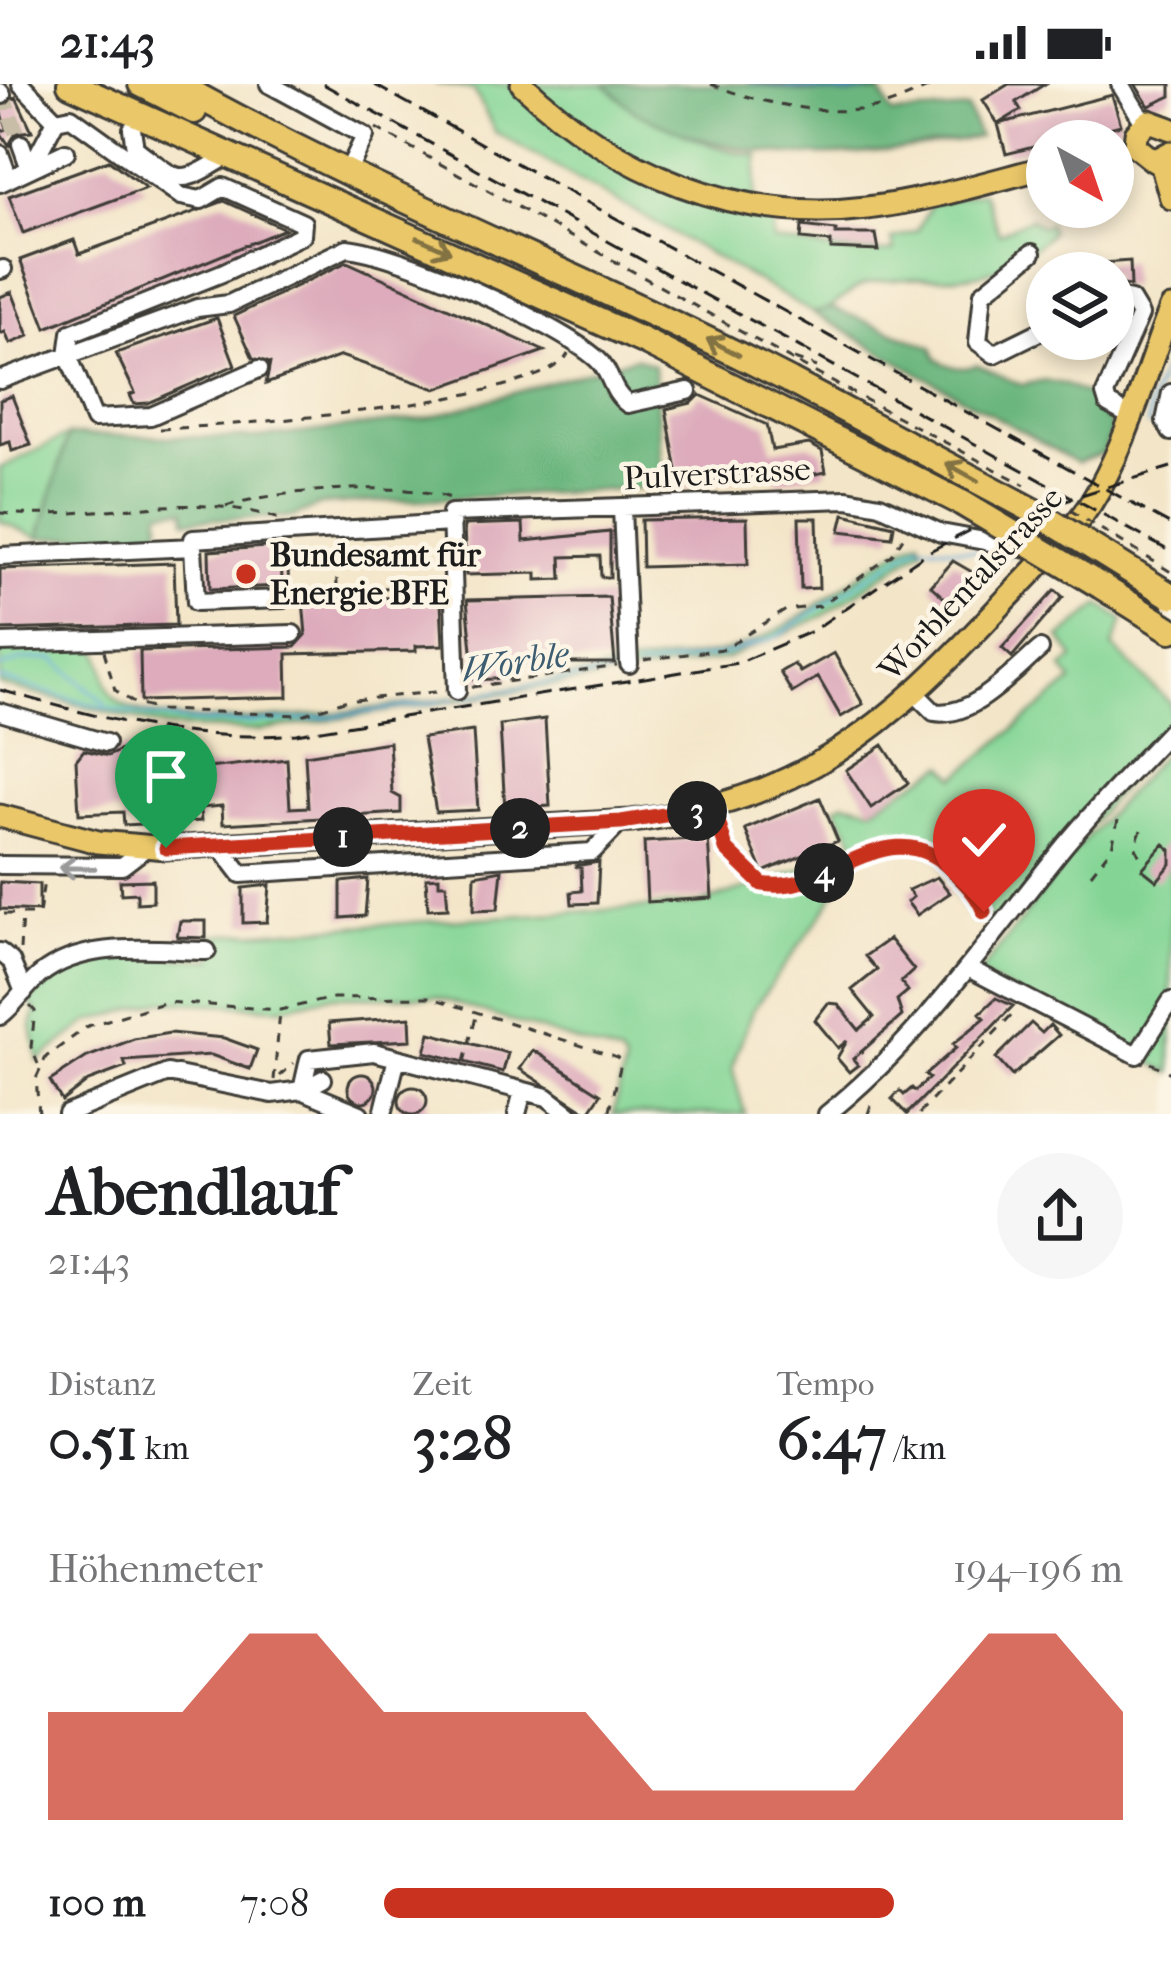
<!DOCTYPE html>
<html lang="de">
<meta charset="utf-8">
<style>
body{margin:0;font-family:"IM FELL French Canon",serif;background:#f6f6f6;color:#202124;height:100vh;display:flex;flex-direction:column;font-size:45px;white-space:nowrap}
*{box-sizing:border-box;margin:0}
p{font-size:39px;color:#757577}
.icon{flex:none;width:66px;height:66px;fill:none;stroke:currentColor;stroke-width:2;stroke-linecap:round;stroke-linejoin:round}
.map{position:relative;height:1030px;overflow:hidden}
.details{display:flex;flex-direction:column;background:#fff;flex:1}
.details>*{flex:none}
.needle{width:78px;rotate:140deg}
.tools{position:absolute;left:1026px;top:36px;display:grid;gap:24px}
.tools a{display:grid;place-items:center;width:108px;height:108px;border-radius:50%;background:#fff;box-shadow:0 6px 18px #0003;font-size:60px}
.pin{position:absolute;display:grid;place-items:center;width:102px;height:102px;color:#fff;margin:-123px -51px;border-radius:50% 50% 50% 0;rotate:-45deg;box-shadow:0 0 12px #0007}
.pin .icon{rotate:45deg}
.km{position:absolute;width:60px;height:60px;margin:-30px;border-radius:50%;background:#222;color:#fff;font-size:33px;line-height:60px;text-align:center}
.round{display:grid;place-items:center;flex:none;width:126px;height:126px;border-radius:63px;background:#f6f6f6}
.head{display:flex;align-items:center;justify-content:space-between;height:204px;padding:0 48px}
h1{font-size:66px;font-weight:700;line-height:90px}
.figures{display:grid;grid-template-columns:repeat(3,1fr);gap:18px;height:204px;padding:12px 48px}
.figures div{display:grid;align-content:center}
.figures b{font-size:60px;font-weight:700}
.figures small{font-size:33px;font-weight:400}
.figures p{font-size:33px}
.chart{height:336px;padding:24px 48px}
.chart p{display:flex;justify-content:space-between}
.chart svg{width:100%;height:216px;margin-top:12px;fill:#c8321e;opacity:.7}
ul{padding:0 48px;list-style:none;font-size:39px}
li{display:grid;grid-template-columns:192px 144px 1fr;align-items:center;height:90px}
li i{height:30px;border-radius:15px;background:#c8321e}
.status{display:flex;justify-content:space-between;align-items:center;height:84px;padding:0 60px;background:#fff;direction:ltr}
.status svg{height:33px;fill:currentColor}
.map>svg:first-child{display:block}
.green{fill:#84d595;stroke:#507858;stroke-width:3}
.forest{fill:#6bb67e;stroke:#44694d;stroke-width:3}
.water{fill:#61abd9;stroke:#3e647a;stroke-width:3}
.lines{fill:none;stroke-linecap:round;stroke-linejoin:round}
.stream{stroke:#61abd9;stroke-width:3}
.building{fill:#ddabbc}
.minor-tunnel{stroke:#c8bda6;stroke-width:16;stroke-dasharray:16 8;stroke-linecap:butt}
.minor-casing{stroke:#3c3a36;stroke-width:22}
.major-casing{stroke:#3c3a36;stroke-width:27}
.highway-casing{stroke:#3c3a36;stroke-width:30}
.path{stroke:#3c3a36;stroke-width:3;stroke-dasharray:9 9;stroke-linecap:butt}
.minor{stroke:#fff;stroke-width:16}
.major{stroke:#eac769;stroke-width:21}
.highway{stroke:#eac769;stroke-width:24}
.rail{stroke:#1c1c1c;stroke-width:3;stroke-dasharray:18 9;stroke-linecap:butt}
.highway-bridge-casing{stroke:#3c3a36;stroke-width:30;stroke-linecap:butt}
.path-bridge{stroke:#3c3a36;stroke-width:3;stroke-dasharray:9 9;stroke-linecap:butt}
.highway-bridge{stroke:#eac769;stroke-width:24}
.oneway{stroke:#837242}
.oneway2{stroke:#999}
.route-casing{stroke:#fff;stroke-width:24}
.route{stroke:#c8321e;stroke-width:15}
.poi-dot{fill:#c8321e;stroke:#fcf5e5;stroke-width:4.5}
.labels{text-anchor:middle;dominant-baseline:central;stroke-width:9;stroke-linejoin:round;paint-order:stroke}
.street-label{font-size:33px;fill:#1c1c1c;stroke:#fcf5e5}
.poi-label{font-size:33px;font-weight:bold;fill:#1c1c1c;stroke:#fcf5e5;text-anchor:start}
.water-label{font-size:36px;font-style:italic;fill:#3b5c71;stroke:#fcf5e5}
</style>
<div class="status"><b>21:43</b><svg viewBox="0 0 49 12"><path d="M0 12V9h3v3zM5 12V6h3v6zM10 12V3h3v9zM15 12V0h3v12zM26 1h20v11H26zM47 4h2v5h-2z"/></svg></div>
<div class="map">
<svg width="1171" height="1030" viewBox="0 0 1171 1030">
<rect width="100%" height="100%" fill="#fcf5e5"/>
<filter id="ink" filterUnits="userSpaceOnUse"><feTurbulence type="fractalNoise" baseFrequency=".00833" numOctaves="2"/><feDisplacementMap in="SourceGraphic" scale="24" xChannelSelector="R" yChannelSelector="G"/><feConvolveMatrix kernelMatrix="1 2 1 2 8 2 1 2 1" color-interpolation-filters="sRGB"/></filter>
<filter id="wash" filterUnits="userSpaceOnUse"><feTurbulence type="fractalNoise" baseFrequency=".004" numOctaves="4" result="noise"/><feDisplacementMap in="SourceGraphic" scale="48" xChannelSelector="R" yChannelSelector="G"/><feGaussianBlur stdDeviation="2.7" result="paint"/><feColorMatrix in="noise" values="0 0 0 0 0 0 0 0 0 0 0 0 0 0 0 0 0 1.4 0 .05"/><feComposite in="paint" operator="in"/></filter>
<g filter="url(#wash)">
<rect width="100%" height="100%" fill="#f3e5c8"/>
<path class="green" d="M436,0H514L569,49L774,131L773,157C813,162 852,174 894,167L892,155L917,147L931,120L982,108L999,149L1031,134L1041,142L1048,140L1051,148C990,211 943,186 870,199C849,203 837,227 813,229L495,48L474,6Z
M523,0H604C648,32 701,66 758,71L755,121L658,93Z
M68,351L39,454L0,437V384Z
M920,455L923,464L823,532L727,575L259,647L166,643L0,601V563L94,561C109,576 100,603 118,617C183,669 544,599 632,581C668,574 706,574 740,563C809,539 856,484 920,455Z
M1100,521L1124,536L1113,563L1171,620V646L997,850C987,838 988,828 981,815C957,767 903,751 856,770L827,823L752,927L732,983L745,1030H613L625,980L620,972L436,913L331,912L280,924L163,917L89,938L38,977L32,942L36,927L28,918C83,862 139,873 213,875L214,851L699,820L860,766L836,723L844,718L873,724L944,681L956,693L1072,598L1063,584L1074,574L1060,554Z
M1171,661V989L979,890L1073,769Z"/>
<path class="forest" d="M604,0H749L805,8L881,9L892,30L968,25L979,53C862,77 747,85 640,30C627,23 616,9 604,0Z
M832,224L932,263L936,275C951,283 960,287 977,281L1022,301L1044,296L1064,300L1089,312L1112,343L1104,369L1077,379L813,229Z
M636,273L654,281L663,403L321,421L293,433L186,436L185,425L160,427V450L39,454L68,351L257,354L428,334Z"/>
<path class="water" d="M749,0H912L848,11Z"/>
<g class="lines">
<path class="stream" d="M1148,342L1150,319L1171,265
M0,584L22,576L54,575L106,620
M635,585L728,570L774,554L919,460L1012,471
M0,595C64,613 131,634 198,638C284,643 369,628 454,615
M463,613L625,587"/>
</g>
<g id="blocks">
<path class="building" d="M1009,0H1045L1016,18L1021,26L998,40L983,16Z
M1135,0H1171V12L1149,22Z
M1112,11L1121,41L1006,70L998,40Z
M16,13L32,47L16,49L9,61L0,48L7,45L0,23Z
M109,76L146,104L23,149L9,112Z
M224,117L285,145L46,244L20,176L74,156L79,170Z
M802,142L836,146V150H876L879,167L831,165V158L801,155Z
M1130,177L1131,202L1113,200V189H1104L1103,179Z
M347,178L544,267L436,305L341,272L266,300L270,279L253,274L234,232Z
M12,208L29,252L10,260L5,248L0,250V213Z
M217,234L235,281L148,319L134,320L130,311L135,309L116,269Z
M700,311L767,341L772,366L809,360L822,367L826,388L777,397L775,388L680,404L666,325L692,319Z
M12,312L31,361L12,367L10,358L0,361V316Z
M844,430L894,442L892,453L840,447Z
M747,434L748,480L642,483L641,436Z
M799,434H817L819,504L801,505Z
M523,439L524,457L610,448V493H601L600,472L561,473L562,495L537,496V489L466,491L464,441Z
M281,462L282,502L210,505L209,467Z
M953,477L979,492L952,521L931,502Z
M174,479L176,541L0,546V485Z
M1055,506L1063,513L1012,573L1002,564Z
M415,513V519H441L443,561L416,562V567L287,570L288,613L141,617L140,567L295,563L306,551L303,516Z
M609,513L615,579H510L511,594L475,596L467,516Z
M834,569L863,620L841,633L818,593L792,609L780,588L794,580L800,588Z
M545,635L550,722L505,725L500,641Z
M473,647L478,726L436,728L423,654Z
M389,658L392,709L401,714V729L223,740L222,722L200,724L201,737L124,741L123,728L79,730L76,676L84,666L108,672L125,664L135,672L152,671L162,680L192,678L200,685L287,675L290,724L308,723L305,671Z
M883,661L908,699L871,724L846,686Z
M820,714L838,757L763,788L745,745Z
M708,754L712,814L647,818L644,758Z
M1164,760L1171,766V780L1157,797L1142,785Z
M599,778L597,819L572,820L571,808L582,807L581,784L575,782Z
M502,786L498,825L474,826L475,791Z
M439,793V800H446L448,824L428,825L426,794Z
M937,793L950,809L917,831L907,818L913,813L908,806Z
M368,795L365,832L341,834V798Z
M153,796V818L137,819V809L121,810L120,797Z
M0,798L39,800V827L0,825Z
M270,801L267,838L243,839V804Z
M180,837H206V854L177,853Z
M889,855L914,886L901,898L908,907L897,916L902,932L853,975L858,981L849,988L837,974L847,957L838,964L815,936L828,919L838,920L859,946L874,933L852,906L877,886L865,872Z
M996,914L1013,922L907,1030L892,1015L900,1007L904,1011L912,1004L915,1007L929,994L925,991L956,964L953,960L985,934L980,929Z
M410,933L411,956L331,960L329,939Z
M1031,939L1042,949L1050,941L1059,951L1012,992L996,974Z
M170,949L224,954L257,966L250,985L211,971L124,977L126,983L88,997L62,1017L50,997L87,973L134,955Z
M430,949L508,969L503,988L425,968Z
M533,966L601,1010L588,1029L520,985Z
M348 1004a14 14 0 1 1 28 0a14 14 0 1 1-28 0Z
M399 1017a14 14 0 1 1 28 0a14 14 0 1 1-28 0Z"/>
</g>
</g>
<g filter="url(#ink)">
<use href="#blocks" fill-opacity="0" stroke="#3c3a36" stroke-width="3"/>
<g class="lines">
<path class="minor-tunnel" d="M2,11L21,60"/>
<g class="minor-casing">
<path id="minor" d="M21,0L56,36L30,85
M269,0L365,52L347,89
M1120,0L1144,39
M0,8L2,11
M56,36L71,33L181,112L201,116L223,103L303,139L302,151L222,189L71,249L68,271L94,335L151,332L259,285
M132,45L135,64C181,99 177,103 226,73
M21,60L30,85
M0,70L9,95
M0,99L66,68
M1032,169L983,209L978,258L994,270L1047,244
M0,186L3,185
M1113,212L1131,216L1140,231L1105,310L1108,320L1128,331
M0,296L197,224L229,220L347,164C400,169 557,239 597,275C612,288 610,308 628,320L688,307
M1171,309L1165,337L1171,348
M622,425L629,580
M193,463V455L451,439
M0,472L193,463L196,518L283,515
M0,559L293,550
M457,607L451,429L847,415L880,421L941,449L1033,466
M917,611L934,628C972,635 1013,588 1040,565
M0,628L106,659
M218,760L241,790L592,768L621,738
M0,781L122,782L147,763
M0,868L11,877L24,908
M968,884L1137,971L1171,917
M0,932C16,920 25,903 40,891C85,855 154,866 207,867
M323,995L302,1006L309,975L374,968L547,1013L569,1030
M67,1030L168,989L272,1010L302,1006L360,1030
M383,1030L397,974
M517,1030L523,1007
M827,1030C921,955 989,854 1065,761C1098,721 1135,684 1171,646"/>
</g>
<g class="major-casing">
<path id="major" d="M522,0C615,88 737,140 867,124C927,117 988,98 1047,83
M1135,62L1136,49L1149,37L1171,45
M1135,62L1154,77L1171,68
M1160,76L1171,114
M0,732L98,758L166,764L631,737C799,719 890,641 1000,522C1031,489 1066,456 1091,419C1127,362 1146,286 1171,224"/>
</g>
<g class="highway-casing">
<path id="highway" d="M70,0L643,257L962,419
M141,0L194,27
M176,0C374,111 588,193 790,297
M1101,502L1171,546"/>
</g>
<path class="path" d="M711,0C756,19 837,36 886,21C903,16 921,6 938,0
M376,44L799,280
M794,275L817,283
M160,345C223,342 544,319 568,270
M226,422C276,406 405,396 453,415
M0,429C95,437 188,404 279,435
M336,459L337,504
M287,466L289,505
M293,507L439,502
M104,567L115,606L135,620L160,626L302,631L344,617L445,607
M644,576L723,565L786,526L820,522L892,471L905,450
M472,603L617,582
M719,735C724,766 737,792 769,801C839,802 894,723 958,792C972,807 983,818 984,839
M1141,746L1135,762L1141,774
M1091,790L1112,763L1118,736
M4,830H39L44,797
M20,866L22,830
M30,922L35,927L31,963L38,980
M464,978L477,929
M1151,979L1171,989
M280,992L294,979
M274,996L280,928
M39,1030L36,995L46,973L88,942L167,918L280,926L333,914L429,913L617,973L621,979L609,1030
M868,1030L871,1021
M919,1030L1017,925"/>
<use href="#minor" class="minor"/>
<use href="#major" class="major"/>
<use href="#highway" class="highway"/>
<path class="rail" d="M323,0L1171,468
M373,0L1171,441
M0,606C104,635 187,659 296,650L738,579L812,547L930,467L973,445L1171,383"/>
<g class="highway-bridge-casing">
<path id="highway-bridge" d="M790,297L1034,427L1171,512
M962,419L1101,502"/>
</g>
<path class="path-bridge" d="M799,280L1025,401
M1055,417L1171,488"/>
<use href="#highway-bridge" class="highway-bridge"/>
</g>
<defs><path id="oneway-shaft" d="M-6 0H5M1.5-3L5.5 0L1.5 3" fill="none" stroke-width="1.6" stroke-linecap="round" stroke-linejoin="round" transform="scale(3)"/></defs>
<g class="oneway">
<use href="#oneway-shaft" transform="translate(434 161) rotate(24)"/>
<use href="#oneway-shaft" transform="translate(723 263) rotate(-153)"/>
<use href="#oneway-shaft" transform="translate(962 388) rotate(-151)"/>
</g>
<use class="oneway2" href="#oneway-shaft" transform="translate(77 784) rotate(-179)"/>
</g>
<g class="lines" filter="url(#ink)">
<g class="route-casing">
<path id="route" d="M166,764L621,738L714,723L726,765L762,800C831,813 890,719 956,790C968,802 978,812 984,828"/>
</g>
<use href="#route" class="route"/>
</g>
<circle class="poi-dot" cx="246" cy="490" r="12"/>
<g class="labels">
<g class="street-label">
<text transform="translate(717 390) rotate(-3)">Pulverstrasse</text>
<text transform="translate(971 500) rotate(-47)">Worblentalstrasse</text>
</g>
<g class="poi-label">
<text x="270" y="471">Bundesamt für<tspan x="270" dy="38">Energie BFE</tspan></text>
</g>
<g class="water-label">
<text transform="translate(515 578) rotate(-9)">Worble</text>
</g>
</g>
</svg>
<div class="tools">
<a><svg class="needle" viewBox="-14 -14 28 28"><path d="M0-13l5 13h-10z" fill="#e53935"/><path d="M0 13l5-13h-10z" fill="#757577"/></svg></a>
<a><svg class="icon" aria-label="layers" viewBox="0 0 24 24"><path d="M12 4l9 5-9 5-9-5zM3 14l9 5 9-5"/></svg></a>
</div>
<div class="pin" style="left:166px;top:764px;background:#1e9e55"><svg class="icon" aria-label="arrive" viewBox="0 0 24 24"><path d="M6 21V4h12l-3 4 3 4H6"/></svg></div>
<div class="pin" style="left:984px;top:828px;background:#d93025"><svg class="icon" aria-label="check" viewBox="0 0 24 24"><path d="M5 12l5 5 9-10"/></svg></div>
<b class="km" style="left:343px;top:753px">1</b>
<b class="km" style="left:520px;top:744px">2</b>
<b class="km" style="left:697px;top:727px">3</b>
<b class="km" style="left:824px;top:789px">4</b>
</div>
<section class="details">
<div class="head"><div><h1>Abendlauf</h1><p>21:43</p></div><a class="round"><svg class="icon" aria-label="share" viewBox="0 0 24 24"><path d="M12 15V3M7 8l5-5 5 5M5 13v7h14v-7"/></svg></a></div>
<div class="figures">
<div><p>Distanz</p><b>0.51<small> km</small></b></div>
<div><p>Zeit</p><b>3:28</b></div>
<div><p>Tempo</p><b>6:47<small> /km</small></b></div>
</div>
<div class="chart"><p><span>Höhenmeter</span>194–196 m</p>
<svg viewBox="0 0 160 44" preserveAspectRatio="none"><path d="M0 44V22L10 22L20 22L30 6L40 6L50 22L60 22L70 22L80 22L90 38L100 38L110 38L120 38L130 22L140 6L150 6L160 22V44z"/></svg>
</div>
<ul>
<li><b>100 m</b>7:08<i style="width:69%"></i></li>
</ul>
</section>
